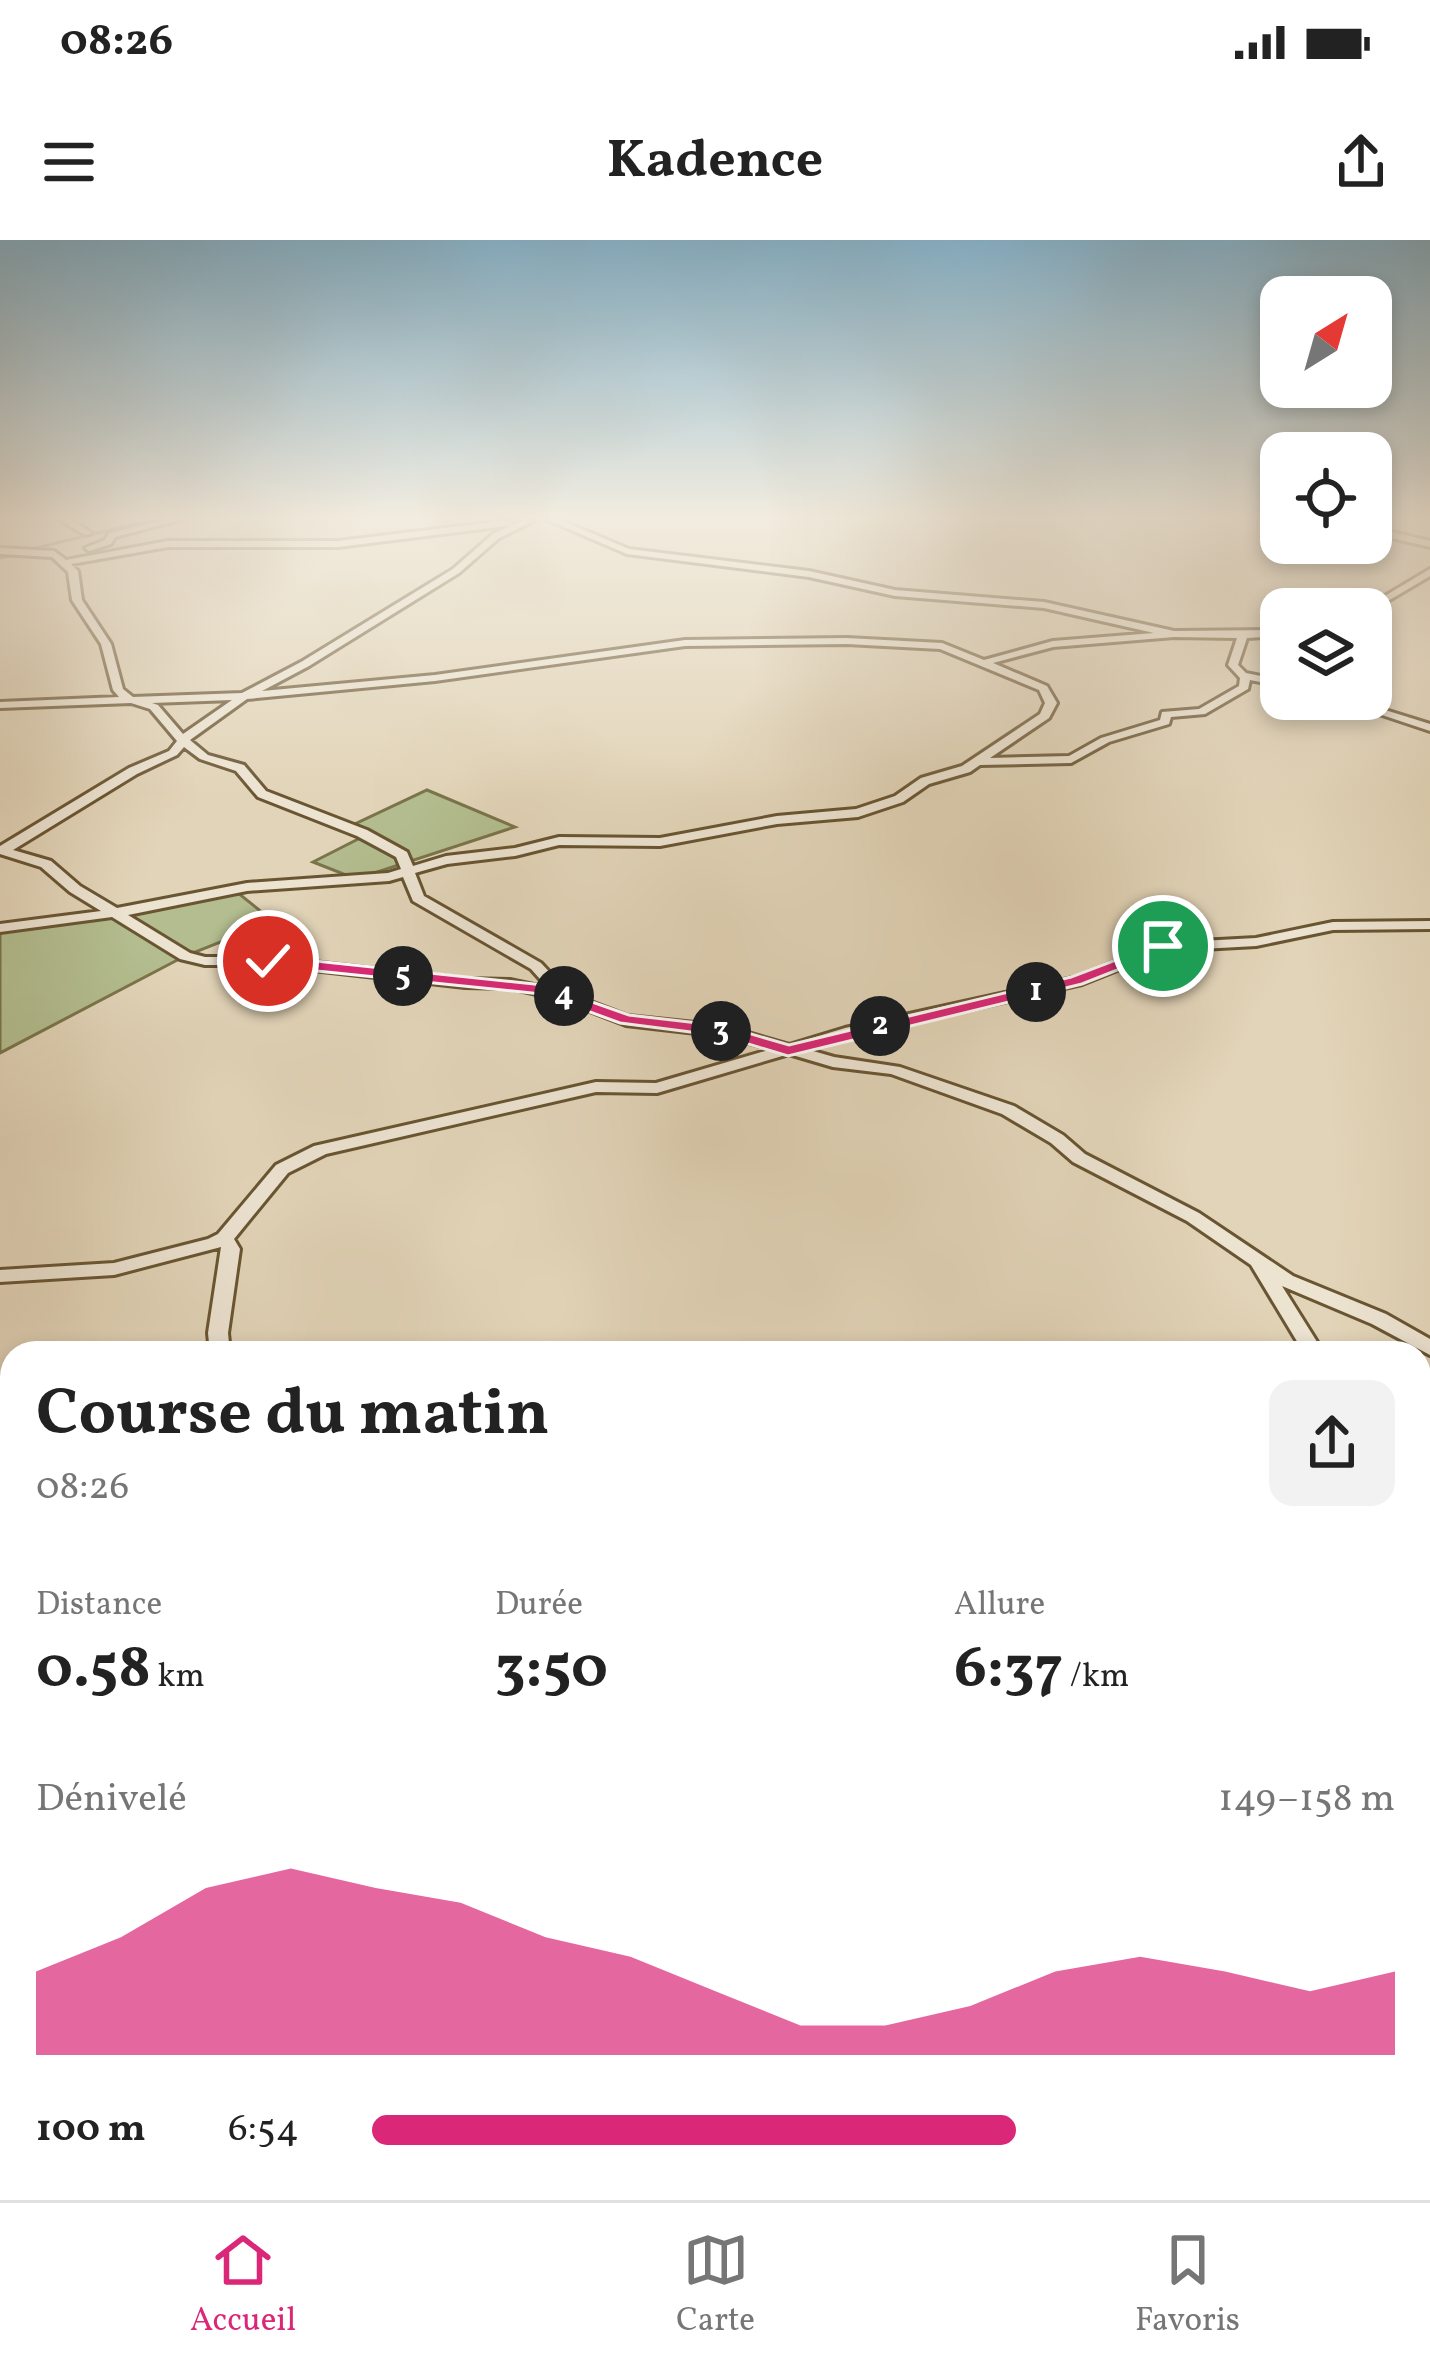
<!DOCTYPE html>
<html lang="fr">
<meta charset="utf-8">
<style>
body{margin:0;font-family:Vollkorn,serif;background:#f2f2f2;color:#222;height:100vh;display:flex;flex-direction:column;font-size:45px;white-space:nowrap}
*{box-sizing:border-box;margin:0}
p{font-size:39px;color:#767676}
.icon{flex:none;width:66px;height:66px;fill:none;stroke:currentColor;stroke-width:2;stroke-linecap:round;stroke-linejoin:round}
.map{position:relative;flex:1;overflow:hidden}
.sheet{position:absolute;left:0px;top:1101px;width:1431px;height:861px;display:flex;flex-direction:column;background:#fff;border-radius:36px 36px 0 0;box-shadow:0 6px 18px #0003}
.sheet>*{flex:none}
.needle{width:78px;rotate:37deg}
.tools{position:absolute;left:1260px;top:36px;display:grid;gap:24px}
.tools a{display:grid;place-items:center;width:132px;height:132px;border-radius:24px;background:#fff;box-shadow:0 6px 18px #0003;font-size:60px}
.pin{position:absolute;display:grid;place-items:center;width:102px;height:102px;color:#fff;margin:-51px;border:6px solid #fff;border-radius:50%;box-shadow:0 3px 12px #0007}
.km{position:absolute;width:60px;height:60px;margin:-30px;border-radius:50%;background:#222;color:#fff;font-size:33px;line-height:60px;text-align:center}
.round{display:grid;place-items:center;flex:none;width:126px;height:126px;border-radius:24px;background:#f2f2f2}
.headline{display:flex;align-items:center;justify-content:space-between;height:204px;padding:0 36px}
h1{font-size:66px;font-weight:700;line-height:90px}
.metrics{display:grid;grid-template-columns:repeat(3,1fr);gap:18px;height:204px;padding:12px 36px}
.metrics div{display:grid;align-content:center}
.metrics b{font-size:60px;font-weight:700}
.metrics small{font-size:33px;font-weight:400}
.metrics p{font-size:33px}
.chart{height:336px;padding:24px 36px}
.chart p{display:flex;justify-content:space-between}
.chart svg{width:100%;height:216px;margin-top:12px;fill:#db2777;opacity:.7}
ul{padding:0 36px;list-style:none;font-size:39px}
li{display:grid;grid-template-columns:192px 144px 1fr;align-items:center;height:90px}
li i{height:30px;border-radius:15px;background:#db2777}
.status{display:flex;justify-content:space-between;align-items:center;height:84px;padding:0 60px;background:#fff;direction:ltr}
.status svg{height:33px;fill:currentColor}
header{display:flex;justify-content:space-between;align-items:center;height:156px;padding:0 36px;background:#fff;font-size:54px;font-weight:700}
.tab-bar{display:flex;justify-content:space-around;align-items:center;height:168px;border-top:3px solid #e0e0e0;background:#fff;font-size:33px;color:#767676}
.tab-bar a{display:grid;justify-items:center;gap:6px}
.tab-bar .active{color:#db2777}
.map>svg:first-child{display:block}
.green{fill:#b3bd8f;stroke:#7a744a;stroke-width:3}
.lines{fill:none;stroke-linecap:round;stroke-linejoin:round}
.stream-far1{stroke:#73806a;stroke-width:3}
.stream{stroke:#73806a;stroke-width:8}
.minor-casing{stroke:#695532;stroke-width:6}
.minor{fill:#ece3d1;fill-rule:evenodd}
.route{fill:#db2777;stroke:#fff;stroke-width:3}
</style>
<div class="status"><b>08:26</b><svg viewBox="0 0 49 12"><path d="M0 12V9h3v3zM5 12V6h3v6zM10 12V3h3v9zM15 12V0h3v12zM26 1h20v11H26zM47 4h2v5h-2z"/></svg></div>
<header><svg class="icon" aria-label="menu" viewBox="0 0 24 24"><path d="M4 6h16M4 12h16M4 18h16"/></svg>Kadence<svg class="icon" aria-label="share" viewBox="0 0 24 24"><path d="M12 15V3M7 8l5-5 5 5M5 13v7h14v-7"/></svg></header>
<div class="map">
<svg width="1430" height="1960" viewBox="0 0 1430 1960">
<rect width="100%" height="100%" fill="#e2d4b8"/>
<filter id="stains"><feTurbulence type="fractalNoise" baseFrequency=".00167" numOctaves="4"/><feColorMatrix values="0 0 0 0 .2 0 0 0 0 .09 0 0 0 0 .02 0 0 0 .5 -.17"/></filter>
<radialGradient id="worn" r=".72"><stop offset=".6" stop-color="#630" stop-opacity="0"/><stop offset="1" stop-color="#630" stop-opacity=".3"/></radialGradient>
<path class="green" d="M427,550L515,587L356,639L313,622L370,593L355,584Z
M233,649L273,681L185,716L0,813V688Z"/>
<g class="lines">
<path class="stream-far1" d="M28,310L150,280
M0,318L17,314"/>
<path class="stream" d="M1419,1882L1430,1877
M1166,1960L1181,1950"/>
<g class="minor-casing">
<path id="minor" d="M60,280H71L92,293L85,295Z
M164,280H180L115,297L111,304L89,311L85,308L105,300L109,293Z
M510,280L513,285L338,307H168L71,324L78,331L82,360L111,404L123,449L133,457L242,453L301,422L453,329L493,294L524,280H536L499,298L459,333L309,426L262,451L435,435L685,400L847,398L942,403L984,420L1053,401L1154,393L1044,368L895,356L809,337L627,314L548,280H560L629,309L809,331L895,350L1044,362L1174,391L1281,390V396L1247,398L1238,425L1246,433L1281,440V446L1250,440L1248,449L1205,474L1171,477L1169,484L1109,502L1071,523L980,525L970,532L929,544L903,562L858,577L777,584L660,606L559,605L515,616L447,624L415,633L424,656L541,723L570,754L628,776L724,786L789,805L845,788L1073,738L1163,703L1256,698L1333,682L1430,681V689L1333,690L1256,706L1165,711L1082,744L849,797L806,809L834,817L900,827L1014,866L1063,895L1085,914L1199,973L1293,1036L1386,1074L1430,1099V1115L1372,1084L1282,1046L1324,1113H1304L1251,1025L1187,981L1073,922L1051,903L1002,874L891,834L833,827L789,814L657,853L596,852L326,914L288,933L234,999L240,1009L228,1093L230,1113H210L208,1093L221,1007L114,1035L0,1042V1030L114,1023L208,999L218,994L276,925L314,906L596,842L656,843L772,809L723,796L626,785L559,759L510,748L465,747L268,725H205L180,719L112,677L0,692V684L101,671L70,652L41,627L0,614V606L129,528L169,511L177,501L150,469L131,463L0,468V462L119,457L113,450L101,404L72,360L68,332L52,317L0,314V308L54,311L66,320L168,301H338ZM1174,397L1237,398L1228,425L1240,438L1239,446L1199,469L1162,472L1160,480L1101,498L1069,516L990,518L1049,478L1057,463L1047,446L993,423L1053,407ZM847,404L940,409L1039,450L1045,463L1040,474L962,526L921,538L895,556L856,569L777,576L660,598L559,597L515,608L446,616L413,626L407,612L367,590L266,551L244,525L208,515L190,500L247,459L435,441L685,406ZM232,460L183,494L158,465L152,463ZM184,507L200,519L236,531L258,557L357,596L396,617L401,629L388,633L247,643L117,668L80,646L51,621L13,610L137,534L177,515ZM403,637L413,661L531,729L548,748L510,740L465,739L268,717H205L190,713L128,675L247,651L389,641Z
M1371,287L1430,301V307L1371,293Z
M1430,329V336L1371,371L1363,369Z
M1334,459H1350L1430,484V491Z
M1419,1226L1430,1231V1251L1419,1246Z
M0,1618L12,1624V1653L0,1647Z
M12,1739V1767L0,1771V1743Z
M421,1950H463L465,1953L462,1960H416Z"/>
</g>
<use href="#minor" class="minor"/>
</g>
<linearGradient id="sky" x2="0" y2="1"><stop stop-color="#87b6d0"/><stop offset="0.5" stop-color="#f2ecdf"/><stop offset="1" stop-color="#f2ecdf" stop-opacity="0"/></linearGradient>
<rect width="1430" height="555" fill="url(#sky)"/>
<path class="route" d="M1163,702L1171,706L1168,710L1082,744L788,816L722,796L620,783L541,754L268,726L261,721L268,716L544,745L629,775L724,786L789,805L1071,737Z"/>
<rect width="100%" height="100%" filter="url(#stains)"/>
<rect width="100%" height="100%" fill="url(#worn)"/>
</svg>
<div class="tools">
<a><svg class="needle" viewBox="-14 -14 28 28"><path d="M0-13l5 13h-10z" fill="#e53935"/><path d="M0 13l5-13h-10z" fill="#767676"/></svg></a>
<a><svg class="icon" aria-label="locate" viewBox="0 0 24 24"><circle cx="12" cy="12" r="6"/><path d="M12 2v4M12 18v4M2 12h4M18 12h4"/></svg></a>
<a><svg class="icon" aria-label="layers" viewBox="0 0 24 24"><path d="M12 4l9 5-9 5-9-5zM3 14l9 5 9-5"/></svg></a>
</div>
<div class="pin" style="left:1163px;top:706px;background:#1e9e55"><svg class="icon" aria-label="arrive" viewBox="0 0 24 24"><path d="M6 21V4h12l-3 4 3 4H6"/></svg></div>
<div class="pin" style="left:268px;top:721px;background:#d93025"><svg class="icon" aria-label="check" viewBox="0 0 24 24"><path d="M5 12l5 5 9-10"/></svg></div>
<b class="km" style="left:1036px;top:752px">1</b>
<b class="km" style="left:880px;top:786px">2</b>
<b class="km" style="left:721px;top:791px">3</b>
<b class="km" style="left:564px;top:756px">4</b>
<b class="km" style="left:403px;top:736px">5</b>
<section class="sheet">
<div class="headline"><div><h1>Course du matin</h1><p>08:26</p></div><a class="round"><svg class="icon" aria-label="share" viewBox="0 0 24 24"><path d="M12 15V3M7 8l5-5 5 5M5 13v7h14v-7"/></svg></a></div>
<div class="metrics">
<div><p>Distance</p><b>0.58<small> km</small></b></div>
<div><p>Durée</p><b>3:50</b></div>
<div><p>Allure</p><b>6:37<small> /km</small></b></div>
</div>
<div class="chart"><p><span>Dénivelé</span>149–158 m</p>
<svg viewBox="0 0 160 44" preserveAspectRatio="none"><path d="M0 44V27L10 20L20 10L30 6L40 10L50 13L60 20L70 24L80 31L90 38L100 38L110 34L120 27L130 24L140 27L150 31L160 27V44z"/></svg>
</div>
<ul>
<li><b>100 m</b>6:54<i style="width:63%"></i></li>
</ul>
</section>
</div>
<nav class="tab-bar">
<a class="active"><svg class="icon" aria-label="home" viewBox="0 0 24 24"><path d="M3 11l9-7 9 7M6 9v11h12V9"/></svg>Accueil</a>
<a><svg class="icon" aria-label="map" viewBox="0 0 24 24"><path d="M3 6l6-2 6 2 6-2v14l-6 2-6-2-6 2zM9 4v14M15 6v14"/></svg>Carte</a>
<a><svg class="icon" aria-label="saved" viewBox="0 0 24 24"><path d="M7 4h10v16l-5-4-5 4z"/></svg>Favoris</a>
</nav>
